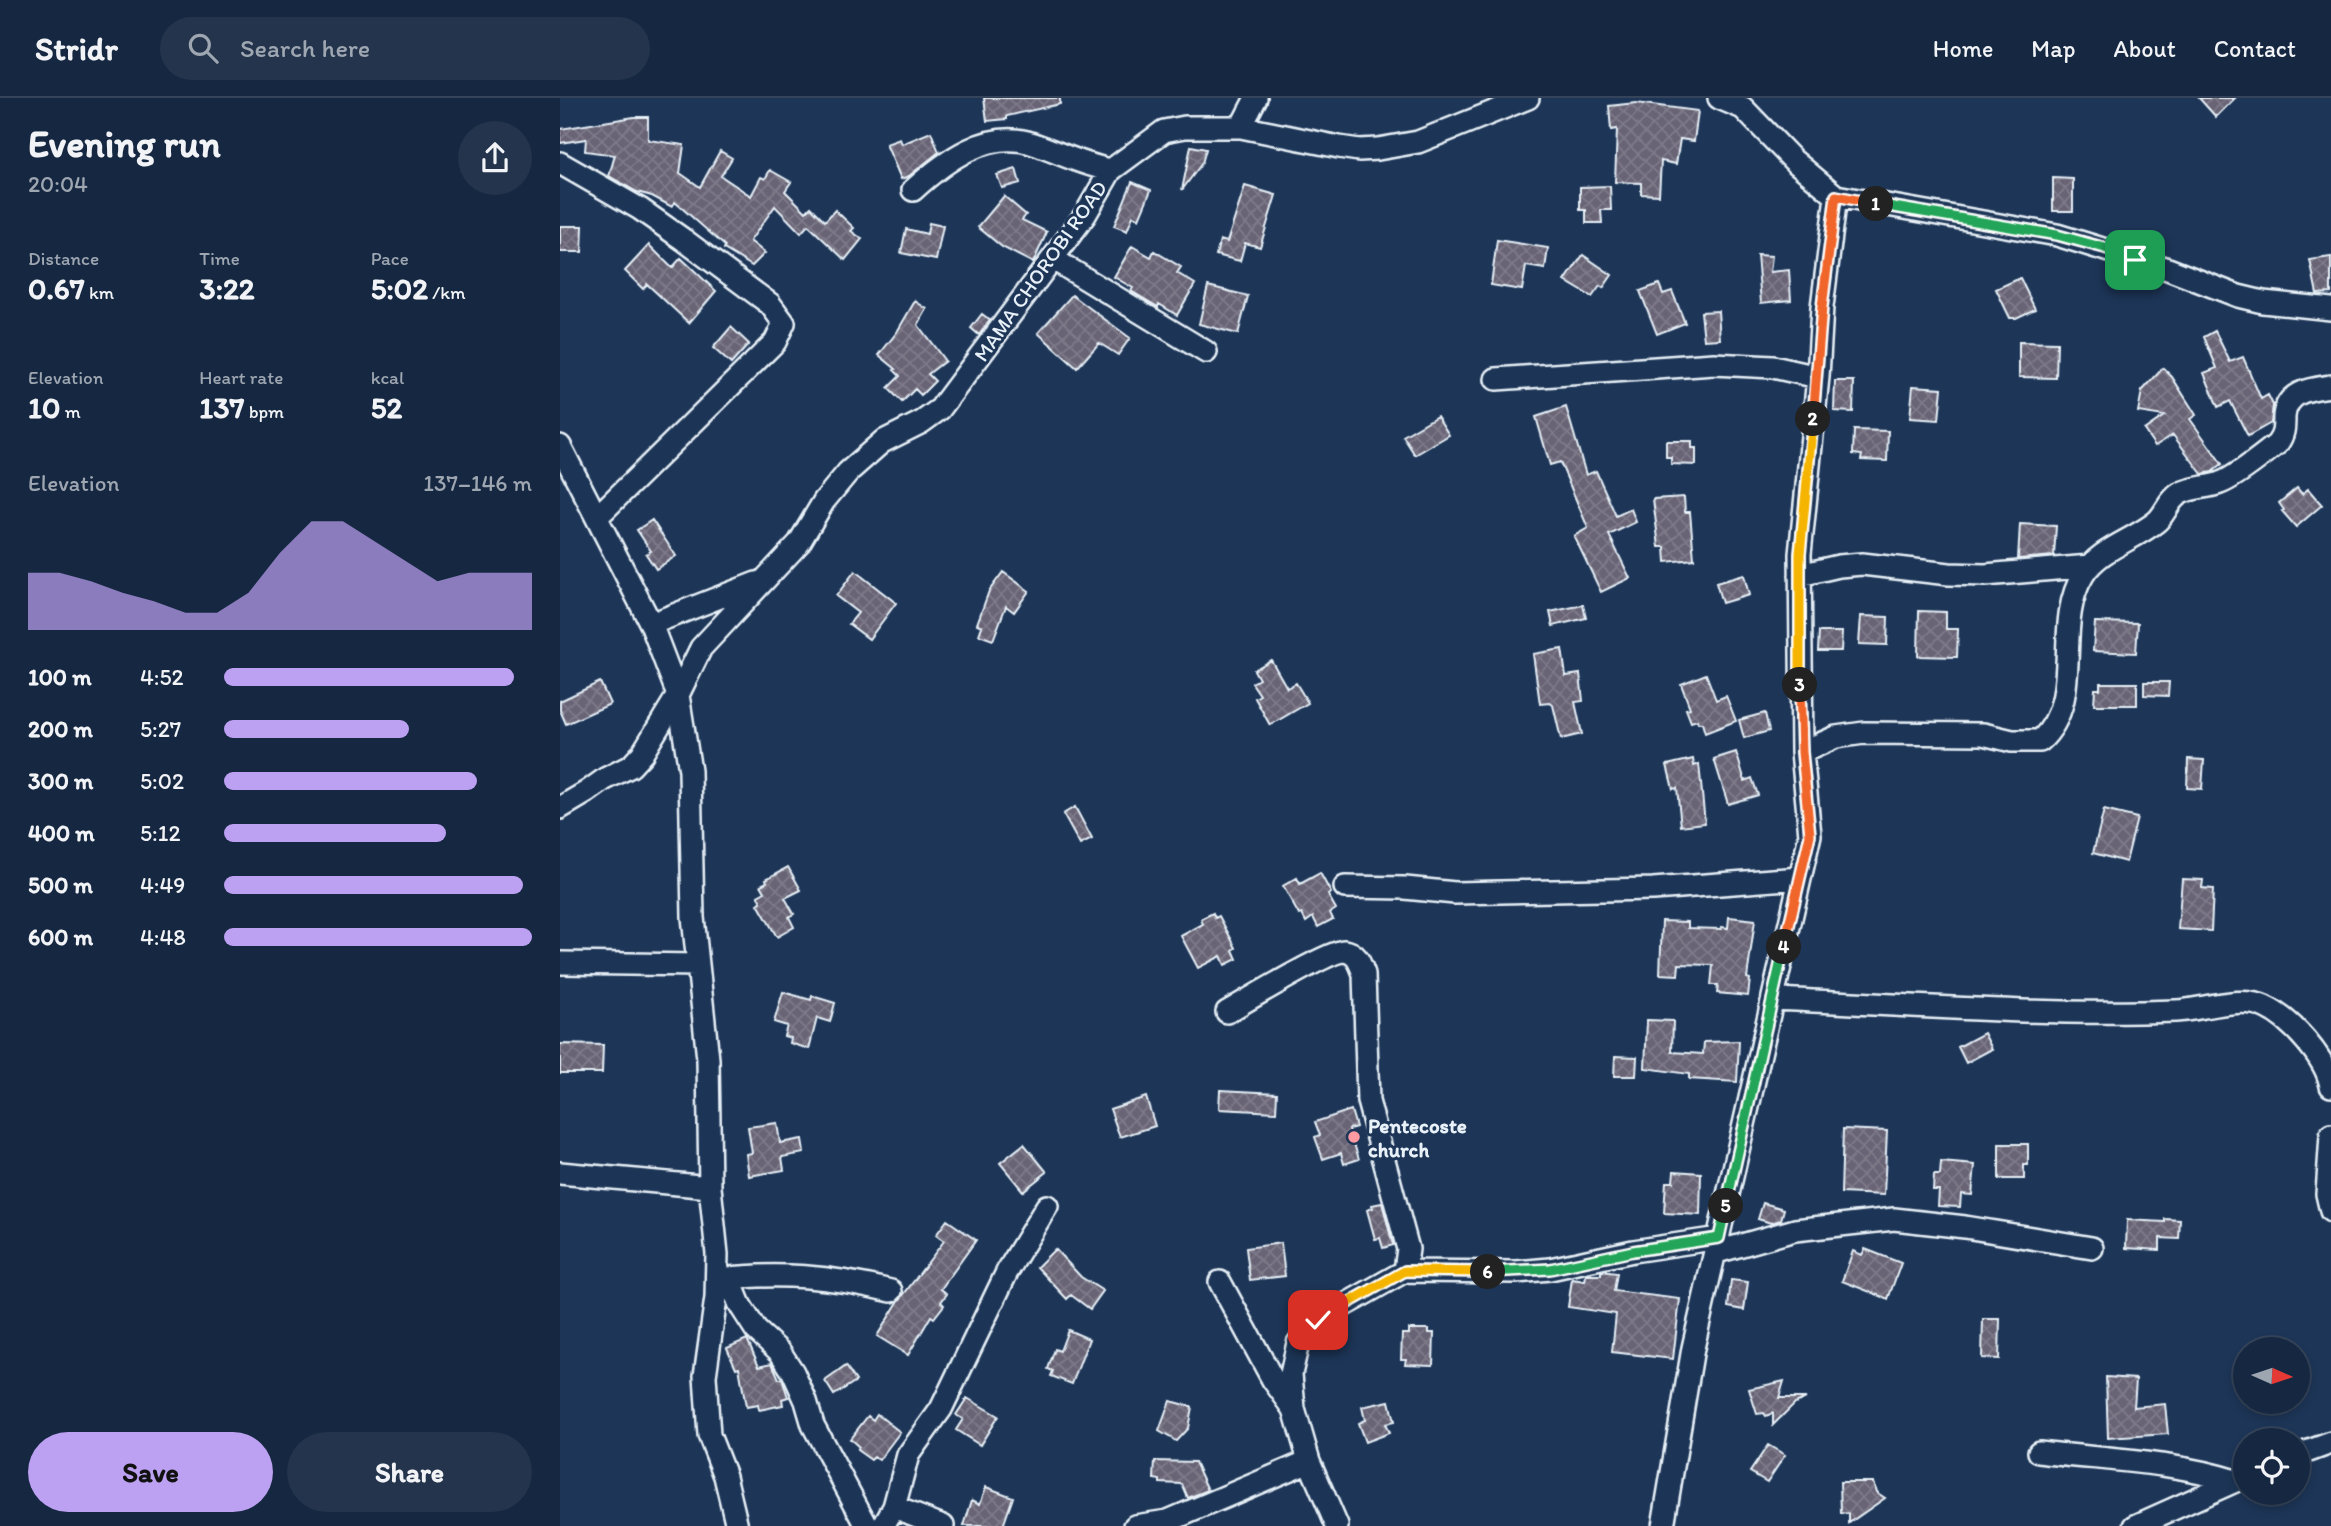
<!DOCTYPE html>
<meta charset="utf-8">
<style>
body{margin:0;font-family:Itim,sans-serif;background:#23344c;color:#f1f3f6;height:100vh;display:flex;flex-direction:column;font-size:26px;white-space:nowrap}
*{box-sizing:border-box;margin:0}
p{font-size:23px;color:#9ea6b1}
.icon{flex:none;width:38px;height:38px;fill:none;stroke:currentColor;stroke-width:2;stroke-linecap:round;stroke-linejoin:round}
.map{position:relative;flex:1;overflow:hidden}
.panel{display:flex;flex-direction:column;background:#162841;width:560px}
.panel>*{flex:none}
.needle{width:46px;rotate:93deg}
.buttons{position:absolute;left:1673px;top:1239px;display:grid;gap:14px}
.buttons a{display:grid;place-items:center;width:77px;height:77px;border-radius:50%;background:#162841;box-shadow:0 4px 10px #0003,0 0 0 2px #35445a;font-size:35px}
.pin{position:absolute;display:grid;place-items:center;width:60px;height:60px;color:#fff;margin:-30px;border-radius:14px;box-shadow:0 4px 10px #0006}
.km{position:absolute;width:35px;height:35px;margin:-18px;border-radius:50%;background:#222;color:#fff;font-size:19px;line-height:35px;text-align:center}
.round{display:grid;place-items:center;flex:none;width:74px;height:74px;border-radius:37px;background:#23344c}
.head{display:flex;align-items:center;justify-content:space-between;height:119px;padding:0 28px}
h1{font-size:38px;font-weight:700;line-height:52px}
.metrics{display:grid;grid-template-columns:repeat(3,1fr);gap:10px;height:119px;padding:7px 28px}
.metrics div{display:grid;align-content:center}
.metrics b{font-size:30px;font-weight:700}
.metrics small{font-size:19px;font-weight:400}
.metrics p{font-size:19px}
.chart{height:196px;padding:14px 28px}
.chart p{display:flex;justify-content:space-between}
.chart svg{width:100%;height:126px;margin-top:7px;fill:#bca0f2;opacity:.7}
.primary-button{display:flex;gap:14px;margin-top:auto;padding:14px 28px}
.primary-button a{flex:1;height:80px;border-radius:42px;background:#bca0f2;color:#111;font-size:28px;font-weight:700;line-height:80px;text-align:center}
.primary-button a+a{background:#23344c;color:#f1f3f6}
ul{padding:0 28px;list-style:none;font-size:23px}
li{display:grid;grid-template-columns:112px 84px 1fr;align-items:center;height:52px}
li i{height:18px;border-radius:9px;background:#bca0f2}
header{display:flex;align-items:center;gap:42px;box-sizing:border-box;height:98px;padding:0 35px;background:#162841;border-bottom:2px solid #35445a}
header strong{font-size:33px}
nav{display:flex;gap:38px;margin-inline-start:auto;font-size:24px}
.search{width:490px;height:63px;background:#23344c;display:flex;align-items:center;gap:18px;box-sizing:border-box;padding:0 24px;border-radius:38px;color:#9ea6b1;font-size:26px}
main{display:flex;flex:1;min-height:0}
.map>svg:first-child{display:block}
.building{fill:url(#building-cross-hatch);stroke:#e8f1f8;stroke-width:2}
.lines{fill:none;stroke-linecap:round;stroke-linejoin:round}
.minor-casing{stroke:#e8f1f8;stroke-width:26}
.minor{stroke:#1d3557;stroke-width:21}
.split-1-casing{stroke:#fff;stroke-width:14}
.split-2-casing{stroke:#fff;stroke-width:14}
.split-3-casing{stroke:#fff;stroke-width:14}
.split-4-casing{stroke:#fff;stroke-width:14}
.split-5-casing{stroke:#fff;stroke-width:14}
.split-6-casing{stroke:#fff;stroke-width:14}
.split-7-casing{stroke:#fff;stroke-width:14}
.split-1{stroke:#22a559;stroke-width:9}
.split-2{stroke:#f0652b;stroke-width:9}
.split-3{stroke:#f5b400;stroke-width:9}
.split-4{stroke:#f0652b;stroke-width:9}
.split-5{stroke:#22a559;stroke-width:9}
.split-6{stroke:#22a559;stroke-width:9}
.split-7{stroke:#f5b400;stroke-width:9}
.poi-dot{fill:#ff9aa2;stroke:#1d3557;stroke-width:2.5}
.labels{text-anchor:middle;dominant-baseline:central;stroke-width:6;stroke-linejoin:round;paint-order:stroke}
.street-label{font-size:21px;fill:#e8f1f8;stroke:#1d3557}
.poi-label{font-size:21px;font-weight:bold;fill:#e8f1f8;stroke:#1d3557;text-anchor:start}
</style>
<header>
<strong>Stridr</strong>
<div class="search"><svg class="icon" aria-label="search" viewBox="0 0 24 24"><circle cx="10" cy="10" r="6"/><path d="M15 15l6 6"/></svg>Search here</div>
<nav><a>Home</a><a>Map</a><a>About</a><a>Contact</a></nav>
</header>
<main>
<section class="panel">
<div class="head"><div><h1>Evening run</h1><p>20:04</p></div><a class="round"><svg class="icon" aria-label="share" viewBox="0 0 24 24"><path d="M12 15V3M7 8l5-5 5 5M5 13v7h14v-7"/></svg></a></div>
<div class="metrics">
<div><p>Distance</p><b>0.67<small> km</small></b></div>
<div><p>Time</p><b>3:22</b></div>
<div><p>Pace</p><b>5:02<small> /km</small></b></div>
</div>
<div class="metrics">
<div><p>Elevation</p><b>10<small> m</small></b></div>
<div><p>Heart rate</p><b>137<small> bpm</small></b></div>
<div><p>kcal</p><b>52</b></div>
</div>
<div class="chart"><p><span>Elevation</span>137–146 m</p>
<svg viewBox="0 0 160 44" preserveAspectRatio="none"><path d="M0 44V24L10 24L20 27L30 31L40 34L50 38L60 38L70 31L80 17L90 6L100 6L110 13L120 20L130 27L140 24L150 24L160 24V44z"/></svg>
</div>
<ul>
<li><b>100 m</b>4:52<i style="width:94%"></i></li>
<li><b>200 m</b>5:27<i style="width:60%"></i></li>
<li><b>300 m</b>5:02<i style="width:82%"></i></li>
<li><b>400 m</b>5:12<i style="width:72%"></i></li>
<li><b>500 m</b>4:49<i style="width:97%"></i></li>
<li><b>600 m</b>4:48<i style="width:100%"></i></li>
</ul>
<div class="primary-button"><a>Save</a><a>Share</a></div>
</section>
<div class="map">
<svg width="1771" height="1428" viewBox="0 0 1771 1428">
<defs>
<pattern id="building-cross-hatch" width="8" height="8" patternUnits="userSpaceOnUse" patternTransform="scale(1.75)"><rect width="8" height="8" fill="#686375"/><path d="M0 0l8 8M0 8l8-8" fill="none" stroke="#7e7a89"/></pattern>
</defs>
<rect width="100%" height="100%" fill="#1d3557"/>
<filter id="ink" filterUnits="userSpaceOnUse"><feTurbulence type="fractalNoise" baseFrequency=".0143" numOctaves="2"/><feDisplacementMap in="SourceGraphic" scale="14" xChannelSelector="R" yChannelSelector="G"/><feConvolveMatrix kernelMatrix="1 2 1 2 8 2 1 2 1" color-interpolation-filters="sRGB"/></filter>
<g filter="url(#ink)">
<path class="building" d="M424,0H500V6L447,18V21L427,23Z
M1639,0H1675L1656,19Z
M1076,5L1138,13L1134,43L1120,41L1116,66L1101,63L1099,97L1081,96V85L1055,84L1057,31L1051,32L1049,8Z
M74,19H88V42L124,47L120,75L140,89L160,53L172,60L161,78L191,98L201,79L205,81L210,72L231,84L225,93L246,114L251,109L265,123L275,112L294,130L291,133L302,141L285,162L248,127L241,135L215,108L190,143L205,155L192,168L164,151L165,148L115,104L112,109L92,98L77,94L49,78L55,57L25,53L26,41L0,45V31Z
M371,34L379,54L349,78L341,81L326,46L340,41L342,46Z
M631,48L646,51L642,65L622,92Z
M456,71L460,85L442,90L437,77Z
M1493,80L1513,81V113H1493Z
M572,84L591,92L579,121L573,118L567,133L554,128Z
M685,88L716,97L700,149L685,145L680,163L656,157L660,142L667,144Z
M1050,88L1051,112H1041L1042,125H1026V112H1020V89Z
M444,98L466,117L462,122L487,134L473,165L442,149L418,129Z
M369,125L383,128L376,162L341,155L346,131L367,136Z
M0,128H23L22,154H0Z
M937,142L988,150L985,171L966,168L962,192L931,187Z
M89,147L112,170L121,160L156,193L129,225L87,186L83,191L65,173Z
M572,148L591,159L594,153L621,169L617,175L635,186L617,217L599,206L598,209L571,193L573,190L554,179Z
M1023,157L1052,177L1043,190L1040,188L1032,199L1005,183Z
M1197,157L1212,158L1210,174L1229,172L1231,202L1201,205Z
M1771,159V195L1757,196L1750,162Z
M1460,180L1475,211L1456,220H1450L1436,191Z
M1099,186L1103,196L1112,193L1125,225L1097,236L1080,193Z
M648,188L688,198L678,236L639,226Z
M512,197L570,240L558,257L539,245L517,270L478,235Z
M355,203L367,211L358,227L385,263L368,276L375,283L361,297L355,291L342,304L328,290L340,278L334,272L336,271L319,257L337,234Z
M1158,213L1160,241L1144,242L1141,214Z
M422,216L430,222L419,237L411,230Z
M171,229L189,246L171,266L153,250Z
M1655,233L1670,264L1683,259L1701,301L1708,297L1713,307L1711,325L1688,338L1670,303L1658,309L1644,275L1657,270L1644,239Z
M1459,244L1497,245L1496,280L1459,279Z
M1603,270L1612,279L1636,317L1630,321L1662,366L1652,374L1642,376L1613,337L1595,348L1584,332L1604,318L1578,314L1582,293Z
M1275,283H1294L1293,314L1274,313Z
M1353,288L1382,290L1379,322L1350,320Z
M1006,309L1026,377L1036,373L1056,418L1071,411L1076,424L1049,437L1070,480L1041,494L1014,438L1028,430L1000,364L990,367L976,319Z
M877,318L889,337L855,357L843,338Z
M1294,332L1328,333L1327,363L1301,362L1302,357L1293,356Z
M1106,343H1132V350H1136V367L1111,366V359H1106Z
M1737,390L1742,396L1748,391L1762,407L1736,429L1722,413L1724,412L1719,405Z
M1124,399L1125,414H1130L1134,461L1106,464L1105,449H1099L1093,401Z
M92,422L116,458L96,471L86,456L91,453L77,432Z
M1460,426L1496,428L1494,458L1458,461Z
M295,473L336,505L309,541L289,526L298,515L276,498Z
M443,474L469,493L454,514L446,508L433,542L419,537L422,528L417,526L429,493Z
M1184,477L1189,497L1162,505L1156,485Z
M1023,507L1026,520L993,528L990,514Z
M1359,513L1386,514V531H1398L1397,559L1358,558Z
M1301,518L1328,519L1327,547L1299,546Z
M1535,524L1578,525L1576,555L1533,553Z
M1259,534H1282L1281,553H1258Z
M1002,551L1006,578L1020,576L1023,603L1015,604L1022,636L1001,641L993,607L990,605L980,606L973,556Z
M711,562L727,590L736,585L748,605L710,627L695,600L700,597L692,585L699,581L694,572Z
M1146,576L1156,602L1166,598L1176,623L1145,635L1142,625H1138L1137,622L1131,624L1126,611L1130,610L1121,586Z
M40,584L50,606L6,626L0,612V603Z
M1584,584H1609L1608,598L1584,597Z
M1540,585H1577V607H1534L1535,591H1540Z
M1205,615L1209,633L1184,640L1179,622Z
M1176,654L1185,683L1192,680L1198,697L1168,706L1154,661Z
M1133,661L1134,668L1139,666L1145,725L1121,728L1117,690L1113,691L1107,667Z
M1628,661L1644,662L1642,691L1627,690Z
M515,709L532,741L520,747L503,716Z
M1544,712L1577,720L1566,764L1533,755Z
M228,769L241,792L225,800L234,816L229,819L234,829L217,839L198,806L201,804L198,798L205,794L201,787L207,784L206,781Z
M760,775L771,795L768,797L776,811L770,815L773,821L758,829L753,819L746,824L742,816L739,817L723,788L737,780L740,786Z
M1622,781L1643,782L1642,790L1653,791L1651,833L1618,831Z
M653,815L655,820L659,818L676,850L673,852L677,861L665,867L661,858L638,870L621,838L643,826L641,821Z
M1169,819L1195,822L1187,880L1190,881L1188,898L1157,895L1158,887H1151L1153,867L1119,866L1118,877L1100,876L1102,823L1128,824V830L1161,831V829L1168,830Z
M223,894L251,902L252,898L275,905L270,924L257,920L249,951L230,945L231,940L224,938L227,928L214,924Z
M1087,922L1113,923L1112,954L1143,956L1144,944L1179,943L1177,984L1129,981V976L1085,970Z
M1424,935L1432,951L1406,965L1398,949Z
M0,946L43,947L42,975H0Z
M1055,958L1077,959L1076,978H1054Z
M660,992L717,995L716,1014L659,1011Z
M586,999L595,1028L560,1039L550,1011Z
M791,1012L796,1029L789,1031L799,1061L784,1066L781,1055L763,1061L755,1039L760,1037L755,1024Z
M217,1025L220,1045L242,1041L244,1055L222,1059L224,1072L189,1078L186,1056L192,1055L188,1029Z
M1283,1031L1327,1033L1324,1097L1281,1095Z
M464,1046L487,1074L463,1093L440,1065Z
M1439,1046H1468V1067H1464V1081H1439Z
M1381,1064L1415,1067L1412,1097L1401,1096L1400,1109L1378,1108L1379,1092H1373L1374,1077H1380Z
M1114,1073L1141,1075L1140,1117L1104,1115L1106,1084H1113Z
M822,1105L833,1147L823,1150L820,1140L815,1141L807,1112L813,1110L812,1107Z
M1203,1105L1224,1111L1221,1122L1211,1125L1198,1121Z
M1605,1121L1620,1122L1619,1141L1600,1140V1152L1566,1150L1567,1122L1605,1124Z
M387,1122L416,1142L381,1191L387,1196L381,1204L384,1207L374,1220L371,1218L348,1257L317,1238L338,1204L384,1143L376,1137Z
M721,1145L725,1178L690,1182L686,1150Z
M495,1151L521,1179L543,1193L530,1211L511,1197L507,1201L477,1169Z
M1305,1151L1341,1165L1328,1201L1282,1183L1293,1153L1302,1157Z
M1041,1173L1057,1175L1054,1193L1120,1201L1113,1261L1052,1254L1056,1216L1008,1209L1012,1181L1025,1183L1026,1177H1041Z
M1171,1182L1188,1184L1184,1212L1168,1209Z
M1423,1221H1440L1439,1261L1422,1260Z
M849,1231H869V1235H874L873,1267L845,1266L846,1261H841L842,1236H849Z
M508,1232L529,1241L512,1286L491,1278L493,1273L488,1271L495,1251L500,1253Z
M187,1241L199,1268L212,1265L219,1281H222L228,1299L222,1301L223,1307L199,1312L198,1307L186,1309L179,1269L176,1270L167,1250Z
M286,1268L296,1283L274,1297L265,1283Z
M1546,1279L1576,1281L1574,1309L1605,1306L1608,1336L1548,1340Z
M1224,1283L1219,1300H1246L1235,1305L1213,1327V1315L1206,1318L1204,1315L1197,1316L1189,1291Z
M407,1300L438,1318L420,1347L396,1332L403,1321L396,1317Z
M610,1303L632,1309L628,1330L616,1343L599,1333Z
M829,1303L834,1324L825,1326L829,1335L805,1344L798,1325L805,1322L802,1309Z
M317,1316L340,1334L319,1362L314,1359L311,1362L297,1352L299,1349L290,1341L308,1318L313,1322Z
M1208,1347L1225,1357L1207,1384L1190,1374Z
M595,1363L635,1364L648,1392L628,1400L622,1386L600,1385V1382L594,1381Z
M1280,1384H1313L1316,1394L1325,1400L1289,1425V1416L1281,1415Z
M426,1389L453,1399L443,1428H404L412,1402L420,1406Z"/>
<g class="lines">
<g class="minor-casing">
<path id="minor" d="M1159,0L1183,10L1233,62L1276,98L1497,137L1608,171L1678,198L1703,204L1771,211
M681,29L696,0
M0,65L80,111L124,142L210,206L224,225L215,244L37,419
M353,92C385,63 428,30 474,46C500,55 523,67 551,72
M493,161L646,254
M936,281L1154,266L1213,269L1258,279
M0,348L91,526L118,597L130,673L133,819L148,961L150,1089L157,1156L156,1200L145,1278L149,1337L165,1378L177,1428
M1240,477L1279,468L1302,466L1389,476L1425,477L1530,468
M91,526L196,485
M1242,654L1276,639L1304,635L1423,636L1452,643H1480C1526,601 1492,528 1523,477C1539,451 1572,443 1596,424C1605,417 1608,403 1619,396C1631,389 1647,390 1660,385C1675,380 1704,356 1717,346C1724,337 1724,330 1724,319C1726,293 1750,291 1771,288
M0,710L27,694L45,681L71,668L82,656L118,597L141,550L239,445L264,403L288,374L322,344L362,324L380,311L525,117L551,72L604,33L625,29H681L779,49L799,52L818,51L858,44L968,0
M785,789L845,790L895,795L941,794L1093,791L1240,780
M0,865L138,867
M1213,901C1347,907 1482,918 1616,913C1642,912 1681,897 1705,909C1731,921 1766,960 1771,988
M667,914C686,903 769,853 784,853C797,854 800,866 804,876L808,1003L848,1151L845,1173L758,1222L738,1245L731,1276L734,1311L749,1363L777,1428
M1771,1037L1767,1096L1771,1113
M0,1075L150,1089
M1157,1154L1235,1132L1334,1121L1405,1129L1532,1150
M845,1173L956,1174L990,1171L1073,1153L1159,1140
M169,1180L180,1207L196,1232L220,1254L233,1274L246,1303L253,1327L307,1428
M157,1181C220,1174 270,1178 331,1193
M660,1184L713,1282L734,1311
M1479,1354C1545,1362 1612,1363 1675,1383
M1738,1357L1771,1345
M334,1409L383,1428
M323,1428L334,1409L348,1357L381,1311L447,1174L487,1108
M575,1428L608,1423L749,1363
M1103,1428L1133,1250L1250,737L1242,654L1240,456L1258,279L1262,209L1276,98
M1575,1428L1680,1381"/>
</g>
<use href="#minor" class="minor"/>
</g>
</g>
<g class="lines" filter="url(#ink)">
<g class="split-1-casing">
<path id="split-1" d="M1316,106L1497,137L1545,150L1575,162"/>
</g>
<g class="split-2-casing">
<path id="split-2" d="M1253,321L1262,209L1276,98L1316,106"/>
</g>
<g class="split-3-casing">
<path id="split-3" d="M1240,587V456L1253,321"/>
</g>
<g class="split-4-casing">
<path id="split-4" d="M1224,849L1250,737L1242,654L1240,587"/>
</g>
<g class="split-5-casing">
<path id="split-5" d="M1166,1108L1224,849"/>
</g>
<g class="split-6-casing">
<path id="split-6" d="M928,1174L990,1171L1073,1153L1159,1140L1166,1108"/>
</g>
<g class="split-7-casing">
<path id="split-7" d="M758,1222L845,1173L928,1174"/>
</g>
<use href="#split-1" class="split-1"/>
<use href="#split-2" class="split-2"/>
<use href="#split-3" class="split-3"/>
<use href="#split-4" class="split-4"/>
<use href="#split-5" class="split-5"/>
<use href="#split-6" class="split-6"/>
<use href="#split-7" class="split-7"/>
</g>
<circle class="poi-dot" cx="794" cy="1039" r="7"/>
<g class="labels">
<g class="street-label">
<text transform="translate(480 173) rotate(-55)">MAMA CHOROBI ROAD</text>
</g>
<g class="poi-label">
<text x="808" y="1027">Pentecoste<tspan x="808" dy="24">church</tspan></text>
</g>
</g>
</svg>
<div class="buttons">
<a><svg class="needle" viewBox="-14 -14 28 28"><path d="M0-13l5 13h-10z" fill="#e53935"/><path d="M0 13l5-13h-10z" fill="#9ea6b1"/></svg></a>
<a><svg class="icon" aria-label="locate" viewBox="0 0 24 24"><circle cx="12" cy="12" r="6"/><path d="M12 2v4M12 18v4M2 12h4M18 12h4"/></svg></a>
</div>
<div class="pin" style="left:1575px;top:162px;background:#1e9e55"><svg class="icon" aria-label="arrive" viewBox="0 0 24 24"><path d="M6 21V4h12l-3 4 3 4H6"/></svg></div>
<div class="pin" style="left:758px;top:1222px;background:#d93025"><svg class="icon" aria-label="check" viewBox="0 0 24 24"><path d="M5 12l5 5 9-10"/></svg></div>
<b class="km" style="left:1316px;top:106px">1</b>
<b class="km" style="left:1253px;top:321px">2</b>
<b class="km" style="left:1240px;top:587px">3</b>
<b class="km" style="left:1224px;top:849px">4</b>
<b class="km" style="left:1166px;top:1108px">5</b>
<b class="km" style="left:928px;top:1174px">6</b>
</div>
</main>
